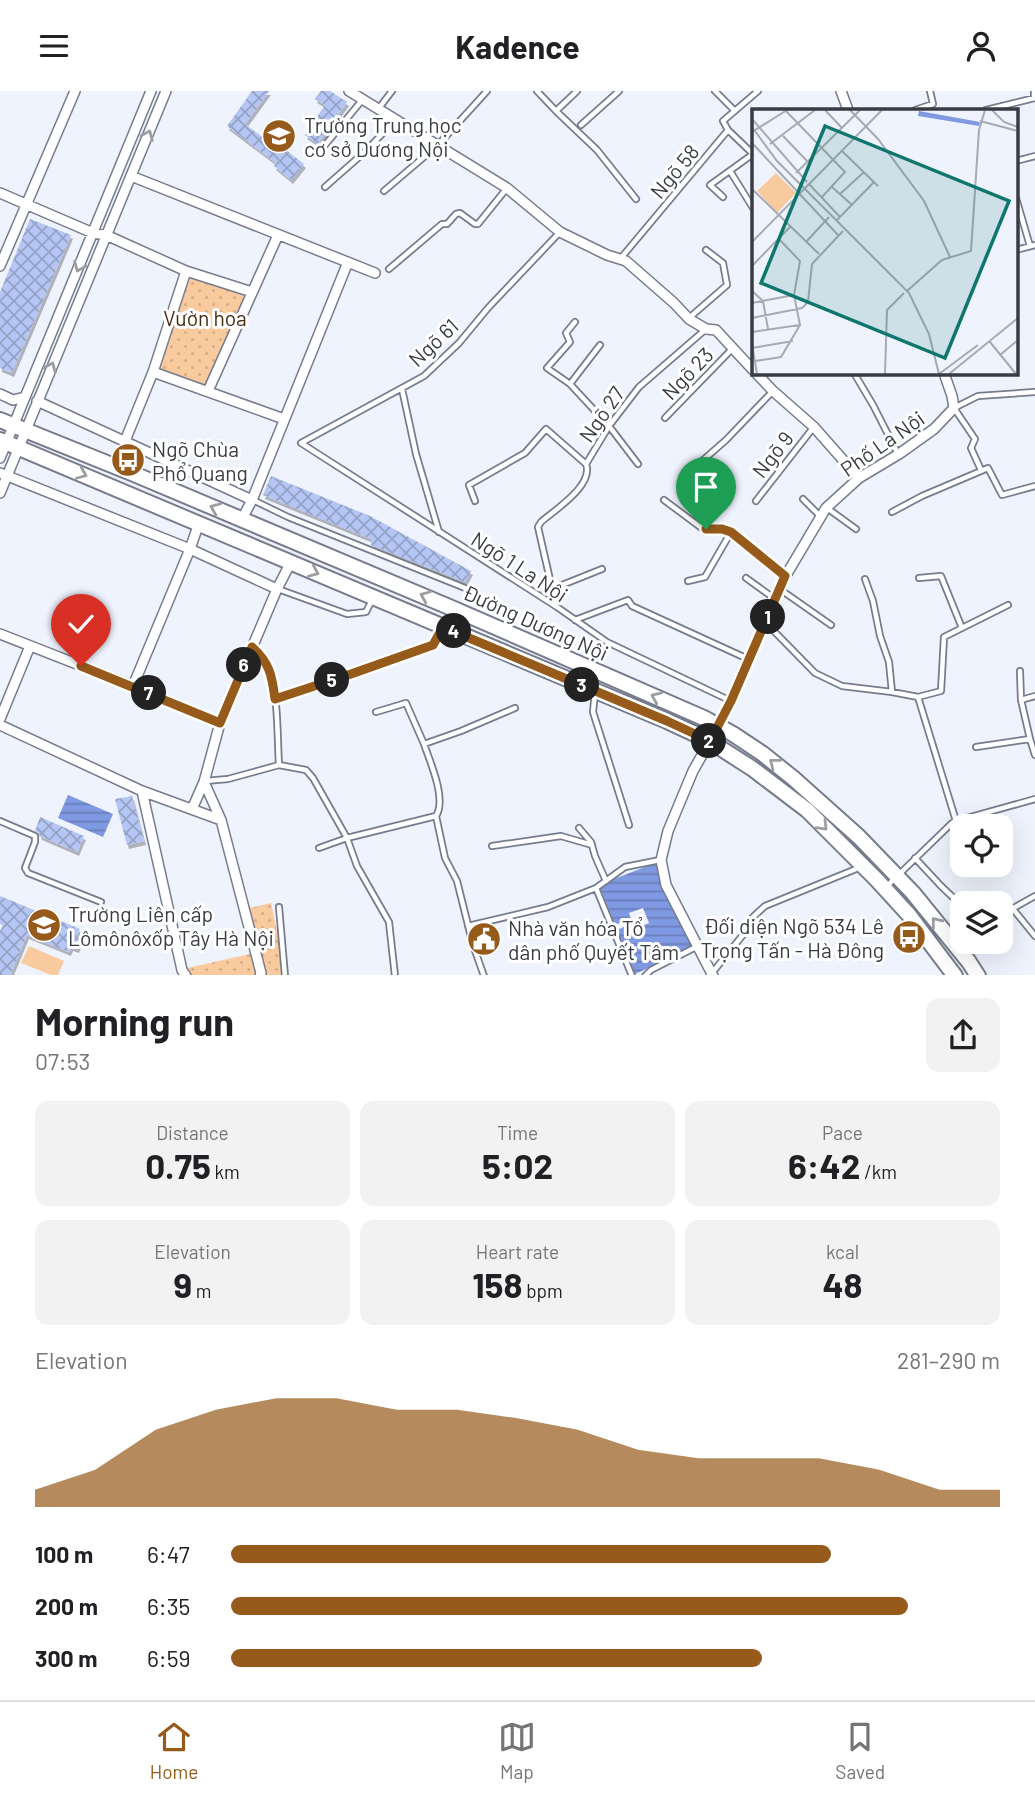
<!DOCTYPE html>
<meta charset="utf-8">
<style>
body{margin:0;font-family:Barlow,sans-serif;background:#f2f2f2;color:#202124;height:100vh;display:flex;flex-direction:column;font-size:26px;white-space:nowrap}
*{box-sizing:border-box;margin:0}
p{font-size:23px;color:#757577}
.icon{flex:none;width:38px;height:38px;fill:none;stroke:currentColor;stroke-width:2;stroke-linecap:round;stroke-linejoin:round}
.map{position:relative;height:884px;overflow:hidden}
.panel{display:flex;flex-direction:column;background:#fff;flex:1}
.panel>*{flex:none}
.fabs{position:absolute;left:950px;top:723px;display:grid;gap:14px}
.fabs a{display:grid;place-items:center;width:63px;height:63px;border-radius:14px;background:#fff;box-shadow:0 7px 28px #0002;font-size:35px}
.pin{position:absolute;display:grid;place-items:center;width:60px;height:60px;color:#fff;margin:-72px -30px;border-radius:50% 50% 50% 0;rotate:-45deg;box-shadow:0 0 7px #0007}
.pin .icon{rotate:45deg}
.km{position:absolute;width:35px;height:35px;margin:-18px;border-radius:50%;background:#222;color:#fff;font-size:19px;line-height:35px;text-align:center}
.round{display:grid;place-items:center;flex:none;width:74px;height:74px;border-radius:14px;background:#f2f2f2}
.head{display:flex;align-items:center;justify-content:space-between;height:119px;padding:0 35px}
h1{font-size:38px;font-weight:700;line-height:52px}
.metrics{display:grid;grid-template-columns:repeat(3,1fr);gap:10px;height:119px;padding:7px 35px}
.metrics div{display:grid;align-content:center;border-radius:14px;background:#f2f2f2;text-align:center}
.metrics b{font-size:35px;font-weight:700}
.metrics small{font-size:19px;font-weight:400}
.metrics p{font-size:19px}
.chart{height:196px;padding:14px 35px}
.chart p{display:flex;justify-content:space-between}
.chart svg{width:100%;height:126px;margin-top:7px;fill:#965b1b;opacity:.7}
ul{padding:0 35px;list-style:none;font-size:23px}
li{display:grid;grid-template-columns:112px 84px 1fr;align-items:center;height:52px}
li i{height:18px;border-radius:9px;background:#965b1b}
header{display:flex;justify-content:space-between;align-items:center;height:91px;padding:0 35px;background:#fff;font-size:32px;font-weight:700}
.dock{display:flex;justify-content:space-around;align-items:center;height:98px;border-top:2px solid #e0e0e0;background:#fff;font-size:19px;color:#757577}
.dock a{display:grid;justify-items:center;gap:4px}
.dock .current{color:#965b1b}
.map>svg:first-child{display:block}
.green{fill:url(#green-dots)}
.pitch{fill:#faca9f}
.water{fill:url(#water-rules)}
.building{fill:url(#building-cross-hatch);filter:url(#shadow)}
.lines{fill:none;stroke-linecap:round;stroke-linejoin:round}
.service-casing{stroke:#767c8c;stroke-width:8}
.minor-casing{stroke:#767c8c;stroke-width:12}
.primary-casing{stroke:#767c8c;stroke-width:18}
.service{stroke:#fff;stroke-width:4.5}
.minor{stroke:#fff;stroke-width:9}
.primary{stroke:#fff;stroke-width:14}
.oneway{stroke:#9c9ea1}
.route-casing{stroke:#fff;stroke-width:14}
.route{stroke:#965b1b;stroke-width:9}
.labels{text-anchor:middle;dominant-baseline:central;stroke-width:6;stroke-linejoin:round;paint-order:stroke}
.poi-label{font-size:21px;fill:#393c43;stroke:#fff;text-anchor:start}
.street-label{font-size:21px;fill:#393c43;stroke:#fff}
.park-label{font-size:21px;fill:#462b0f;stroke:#fff}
.inset-road{fill:none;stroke:#a6aab3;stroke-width:2}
.view{fill:#0f766e;fill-opacity:0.15;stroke:#0f766e;stroke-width:3.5}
.inset-edge{fill:none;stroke:#393c43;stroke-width:3.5}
</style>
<header><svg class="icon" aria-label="menu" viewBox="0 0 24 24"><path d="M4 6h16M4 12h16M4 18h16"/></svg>Kadence<svg class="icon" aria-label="person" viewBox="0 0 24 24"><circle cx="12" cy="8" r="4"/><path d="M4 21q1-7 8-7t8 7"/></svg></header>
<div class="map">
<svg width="1035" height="885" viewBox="0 0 1035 885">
<defs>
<pattern id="green-dots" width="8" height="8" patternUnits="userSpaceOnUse" patternTransform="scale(1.75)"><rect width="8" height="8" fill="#faca9f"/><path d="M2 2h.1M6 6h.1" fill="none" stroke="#d7ae8a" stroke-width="1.8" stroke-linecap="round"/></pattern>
<pattern id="water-rules" width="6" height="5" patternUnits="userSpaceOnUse" patternTransform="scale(1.75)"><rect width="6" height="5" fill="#8099e3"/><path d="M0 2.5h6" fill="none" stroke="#6a7eba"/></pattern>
<pattern id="building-cross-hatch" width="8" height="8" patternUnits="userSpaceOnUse" patternTransform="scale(1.75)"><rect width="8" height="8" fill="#b5c6f4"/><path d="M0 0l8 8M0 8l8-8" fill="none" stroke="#94a2c7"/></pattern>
<filter id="shadow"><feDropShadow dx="2" dy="4" stdDeviation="0" flood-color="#0004"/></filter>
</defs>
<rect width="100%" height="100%" fill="#eff3fe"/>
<path class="green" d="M187,182L250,202L207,298L155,280Z
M271,812L285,879V884H261L245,818Z
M254,862L259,885L187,884L183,878Z"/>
<path class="pitch" d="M29,855L64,870L58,884H51L21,872Z"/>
<path class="water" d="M68,704L113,723L103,746L58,727Z
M660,770L697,855L635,883L617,839L633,832L635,838L649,832L643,817L629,822L631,828L615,834L599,794Z"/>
<path class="building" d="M252,0H269L245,33L284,62L286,59L304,73L291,89L274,75L276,72L227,35Z
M321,0H330L347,11L318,53L305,44L325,14L315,8Z
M30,128L71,144L12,282L0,277V201Z
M271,385L370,425L471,480L465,491L371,454V448L263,404Z
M132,705L144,750L127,754L115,708Z
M40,726L84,745L77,761L40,745L39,742L35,740Z
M0,805L80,838L76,846L81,848L77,858L71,856L69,861L27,844L10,885H0V840L3,834L0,833Z"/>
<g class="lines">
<g class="service-casing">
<path id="service" d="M537,0L556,20L577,0
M715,0L734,19
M1034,0V7
M379,17L392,0
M915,19L933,13L930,0
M986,19L1035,7
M556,20L597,59L636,108
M581,34L619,0
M728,39L723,30L758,0
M321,59L363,8
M1016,70L1035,65
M730,80L753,117
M325,96L367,59L395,29
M384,100L438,54L487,0
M723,106L710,94L753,63
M1016,107L1030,155
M560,141L488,217L459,252L424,285L301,352L557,516L607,551L731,610
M1016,159L1035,154
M621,167L728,39L753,63
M389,178L442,133H447L456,123L460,122L475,133H478L507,97
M689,227L727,194L723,172L706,159
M575,231L566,242L570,251L547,277L570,293L609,335L638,373
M854,282L873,314L898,363
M570,293L600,254
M402,298L416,363L439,441
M665,327L732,258
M693,378L726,349L772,301
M981,379L971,357L975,348L954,317L978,305L1035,301
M803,408L820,425
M253,409L288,426L465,497
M664,409L703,438H721L731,441
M475,410L469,394L525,362L546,338L586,373L609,335L639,296L706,238
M756,410L813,337
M827,417L856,438
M892,421L922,405L988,377L1002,404L1035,395
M746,487L775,508
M919,487L941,485L962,537
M865,488L873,510L880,545L889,571L892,601
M688,490L705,486L731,441L784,485
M278,498L347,523L366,521L372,509
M552,498L602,478
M781,499L831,534
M556,515L538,436L541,431C556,418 594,394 586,373
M575,529L628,509L632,515L748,568
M766,532L815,582L842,595L892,601L918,606L941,600L944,546L1008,514
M1020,580L1021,609L1030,648
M595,601L593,621L629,734
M918,606L956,730
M275,608L351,583L433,553L442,538
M1021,609L1035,605
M376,621L406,612L424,653L461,640L515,617
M424,653C430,671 447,708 436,725
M976,656L1030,648L1035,664
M279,674L306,679L313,687L347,747L357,775L389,831L395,885
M205,690L228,688L279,674C277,645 279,593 265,568C262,564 256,560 252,557
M436,725L445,767L457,790L473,854L484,885
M0,730L35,745V751L25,777L28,782L101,811
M579,737L591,751L595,765L606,790
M492,755L561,745L592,754
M319,757L347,747L436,725
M915,767L941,795L962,815
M886,796L952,732L956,730L1035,708
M596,797L632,885
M279,816L285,885
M1013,818L1035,845
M1001,824L1035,805
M468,835L548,816L596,797L625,776L660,769
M712,882L751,834L752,827L765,815L861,776
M645,885L651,879L698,855"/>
</g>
<g class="minor-casing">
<path id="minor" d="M349,0L507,97L560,141L607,164L626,170L674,212L689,228L706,238L716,239L753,279
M841,0L848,19
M131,85L375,182
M0,102L93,142L106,144L186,180L153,281L125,350
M0,175L75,0
M186,180L252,201
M153,281L284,328
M756,282L773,300L814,336L859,387
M208,300L278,144
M0,303L13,309L25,306
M37,310L252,409
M0,367L151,0
M0,382L190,458L277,498
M0,402L166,0
M242,428L252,409L348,171
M0,543L133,595L220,632
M133,595L190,458L199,432
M0,628L30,555
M0,634L142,700L182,879L186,885
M718,635L731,610L785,486L826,417L859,387L899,363L934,338L954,317L952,305L944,282
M710,650L693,680L668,740L661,769L666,794L713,885
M142,700L221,729
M192,718L204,691
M260,885L261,882L221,729L204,691L220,632L277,498L291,471"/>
</g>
<g class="primary-casing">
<path id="primary" d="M0,329L134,383L454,518L706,628L733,643L763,663L793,687L859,746L913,802L969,871L978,885
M0,349L667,630L710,650L725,660L753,678L807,719L877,789L909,824L955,885"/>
</g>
<use href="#service" class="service"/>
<use href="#minor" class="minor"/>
<use href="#primary" class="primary"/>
</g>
<defs><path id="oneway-chevron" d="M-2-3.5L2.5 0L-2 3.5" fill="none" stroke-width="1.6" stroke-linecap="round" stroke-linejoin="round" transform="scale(1.75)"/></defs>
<g class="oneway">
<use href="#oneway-chevron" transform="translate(148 44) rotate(-67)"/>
<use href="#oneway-chevron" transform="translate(79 176) rotate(112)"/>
<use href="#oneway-chevron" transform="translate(51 276) rotate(-67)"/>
<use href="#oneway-chevron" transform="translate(82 383) rotate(23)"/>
<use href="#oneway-chevron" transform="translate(215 417) rotate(-157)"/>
<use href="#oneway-chevron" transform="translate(314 481) rotate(23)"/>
<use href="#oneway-chevron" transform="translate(425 505) rotate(-157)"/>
<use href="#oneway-chevron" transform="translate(656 606) rotate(-156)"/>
<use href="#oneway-chevron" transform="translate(774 672) rotate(-142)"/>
<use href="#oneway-chevron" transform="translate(823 735) rotate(46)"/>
<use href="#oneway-chevron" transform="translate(936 831) rotate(-129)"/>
</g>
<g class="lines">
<g class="route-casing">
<path id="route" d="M81,575L220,632L252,556C270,572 272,585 275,608L351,583L433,554L443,536L667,630L710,650L731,610L785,485L731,441L722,438H706"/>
</g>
<use href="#route" class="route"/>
</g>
<defs>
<g id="school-disc" transform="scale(1.75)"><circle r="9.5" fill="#965b1b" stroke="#fff"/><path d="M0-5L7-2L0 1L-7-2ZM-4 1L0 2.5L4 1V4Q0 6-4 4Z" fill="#fff"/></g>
<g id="bus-disc" transform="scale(1.75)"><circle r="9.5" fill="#965b1b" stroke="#fff"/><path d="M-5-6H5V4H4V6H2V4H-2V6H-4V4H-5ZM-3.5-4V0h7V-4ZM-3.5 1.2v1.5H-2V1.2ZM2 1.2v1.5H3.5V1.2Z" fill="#fff"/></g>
<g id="civic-disc" transform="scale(1.75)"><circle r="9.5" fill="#965b1b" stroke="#fff"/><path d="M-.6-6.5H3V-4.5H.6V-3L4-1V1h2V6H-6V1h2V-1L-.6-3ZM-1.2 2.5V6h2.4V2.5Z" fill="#fff"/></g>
</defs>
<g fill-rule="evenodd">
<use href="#school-disc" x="279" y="45"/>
<use href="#bus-disc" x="128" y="369"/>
<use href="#school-disc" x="44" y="834"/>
<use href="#bus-disc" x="909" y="846"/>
<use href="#civic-disc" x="484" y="848"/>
</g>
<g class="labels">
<g class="poi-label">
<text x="304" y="33">Trường Trung học<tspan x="304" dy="24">cơ sở Dương Nội</tspan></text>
<text x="152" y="357">Ngõ Chùa<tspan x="152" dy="24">Phổ Quang</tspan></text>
<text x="68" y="822">Trường Liên cấp<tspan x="68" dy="24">Lômônôxốp Tây Hà Nội</tspan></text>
<text x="884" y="834" text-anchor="end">Đối diện Ngõ 534 Lê<tspan x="884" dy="24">Trọng Tấn - Hà Đông</tspan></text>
<text x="508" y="836">Nhà văn hóa Tổ<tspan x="508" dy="24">dân phố Quyết Tâm</tspan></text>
</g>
<g class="street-label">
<text transform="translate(674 80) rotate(-50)">Ngõ 58</text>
<text transform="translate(433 251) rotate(-43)">Ngõ 61</text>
<text transform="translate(687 282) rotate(-46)">Ngõ 23</text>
<text transform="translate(601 323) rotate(-55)">Ngõ 27</text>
<text transform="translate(882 352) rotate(-35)">Phố La Nội</text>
<text transform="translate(772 363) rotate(-52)">Ngõ 9</text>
<text transform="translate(520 475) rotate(33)">Ngõ 1 La Nội</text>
<text transform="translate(536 531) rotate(24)">Đường Dương Nội</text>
</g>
<g class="park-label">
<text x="205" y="226">Vườn hoa</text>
</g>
</g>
<g transform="translate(752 18)">
<rect width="266" height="266" fill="#eff3fe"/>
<path d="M24,64L44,84L25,104L5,82Z" fill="#faca9f"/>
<path d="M167,2L228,13L227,17L166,7Z" fill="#8099e3"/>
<path class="inset-road" d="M33,1L93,63L70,88M73,1L90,19M98,1L126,30L172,92L198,148M240,1L252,13L266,18M0,10L55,73M228,12L266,22M0,18L25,52L157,184L177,225L187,265M0,23L35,1M31,27L56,53M0,34L86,126M18,35L63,1M90,42L126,77M44,64L108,1M57,75L88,108M80,78L100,96M0,80L67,145M88,85L112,63M85,111L122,73M0,133L130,1M54,133L77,108M0,157L38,118M0,182L11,192L16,220M155,182L190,151L219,142L227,21L233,1M0,194L42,186M0,209L50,199L56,193L60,155L91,122M0,223L48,216L42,186L48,152L27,130M238,233L264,265M0,235L5,265M0,239L41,232M248,246L266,231M3,252L29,248L48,216M133,265L135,201L152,184M187,265L226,236M197,265L266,209"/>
<path class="view" d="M73,17L257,92L193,249L9,174Z"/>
<rect width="266" height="266" class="inset-edge"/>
</g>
</svg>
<div class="fabs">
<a><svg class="icon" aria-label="locate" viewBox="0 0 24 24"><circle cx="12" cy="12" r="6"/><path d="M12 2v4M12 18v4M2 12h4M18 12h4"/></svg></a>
<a><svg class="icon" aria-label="layers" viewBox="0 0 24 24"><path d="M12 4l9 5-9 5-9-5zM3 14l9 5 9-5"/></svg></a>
</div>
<div class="pin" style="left:706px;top:438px;background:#1e9e55"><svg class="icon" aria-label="arrive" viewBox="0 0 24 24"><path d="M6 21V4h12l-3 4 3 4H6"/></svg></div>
<div class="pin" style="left:81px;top:575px;background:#d93025"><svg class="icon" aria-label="check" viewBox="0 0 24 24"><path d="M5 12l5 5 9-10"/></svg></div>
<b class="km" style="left:768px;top:526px">1</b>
<b class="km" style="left:709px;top:650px">2</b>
<b class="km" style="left:582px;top:594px">3</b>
<b class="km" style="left:454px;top:540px">4</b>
<b class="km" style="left:332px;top:589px">5</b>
<b class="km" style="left:244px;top:574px">6</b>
<b class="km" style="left:149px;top:602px">7</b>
</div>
<section class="panel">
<div class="head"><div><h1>Morning run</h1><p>07:53</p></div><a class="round"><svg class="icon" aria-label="share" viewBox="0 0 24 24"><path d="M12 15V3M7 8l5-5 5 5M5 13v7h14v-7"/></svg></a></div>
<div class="metrics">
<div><p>Distance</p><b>0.75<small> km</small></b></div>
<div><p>Time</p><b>5:02</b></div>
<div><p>Pace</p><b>6:42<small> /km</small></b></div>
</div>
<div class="metrics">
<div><p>Elevation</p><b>9<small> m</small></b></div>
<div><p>Heart rate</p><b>158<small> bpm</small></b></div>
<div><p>kcal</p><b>48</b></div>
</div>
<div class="chart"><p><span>Elevation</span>281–290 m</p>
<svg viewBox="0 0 160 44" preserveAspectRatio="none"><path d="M0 44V38L10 31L20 17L30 10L40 6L50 6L60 10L70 10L80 13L90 17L100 24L110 27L120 27L130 27L140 31L150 38L160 38V44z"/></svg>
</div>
<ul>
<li><b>100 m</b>6:47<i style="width:78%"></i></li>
<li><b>200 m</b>6:35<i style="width:88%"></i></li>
<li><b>300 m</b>6:59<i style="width:69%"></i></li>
</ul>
</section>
<nav class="dock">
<a class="current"><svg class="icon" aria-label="home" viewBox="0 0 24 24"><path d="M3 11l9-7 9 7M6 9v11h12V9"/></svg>Home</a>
<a><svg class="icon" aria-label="map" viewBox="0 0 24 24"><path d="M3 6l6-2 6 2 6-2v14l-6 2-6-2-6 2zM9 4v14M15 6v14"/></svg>Map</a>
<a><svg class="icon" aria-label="saved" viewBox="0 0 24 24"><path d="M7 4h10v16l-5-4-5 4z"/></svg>Saved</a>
</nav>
